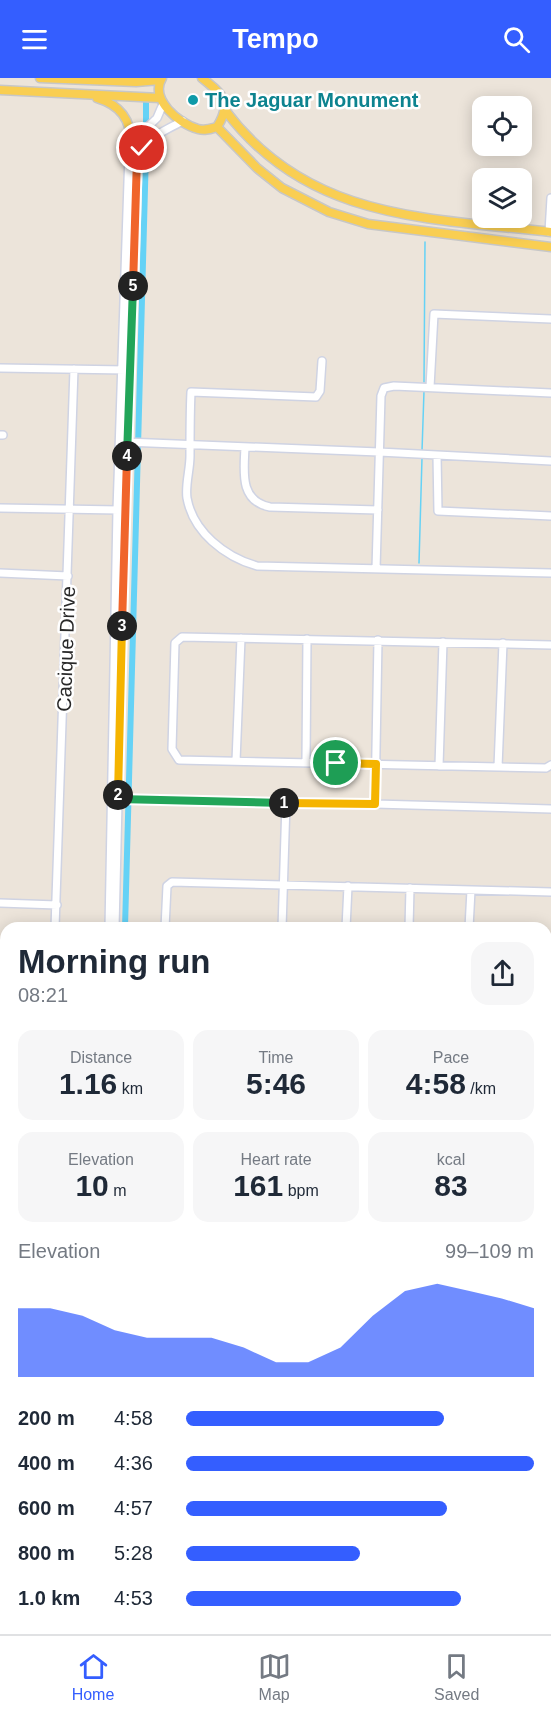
<!DOCTYPE html>
<meta charset="utf-8">
<style>
body{margin:0;font-family:Helvetica,sans-serif;background:#f6f6f7;color:#1f2937;height:100vh;display:flex;flex-direction:column;font-size:22px;white-space:nowrap}
*{box-sizing:border-box;margin:0}
p{font-size:20px;color:#747a83}
.icon{flex:none;width:33px;height:33px;fill:none;stroke:currentColor;stroke-width:2;stroke-linecap:round;stroke-linejoin:round}
.map{position:relative;flex:1;overflow:hidden}
.panel{position:absolute;left:0px;top:844px;width:552px;height:712px;display:flex;flex-direction:column;background:#fff;border-radius:18px 18px 0 0;box-shadow:0 3px 15px #0003}
.panel>*{flex:none}
.fabs{position:absolute;left:472px;top:18px;display:grid;gap:12px}
.fabs a{display:grid;place-items:center;width:60px;height:60px;border-radius:12px;background:#fff;box-shadow:0 3px 15px #0003;font-size:30px}
.pin{position:absolute;display:grid;place-items:center;width:51px;height:51px;color:#fff;margin:-26px;border:3px solid #fff;border-radius:50%;box-shadow:0 2px 6px #0007}
.km{position:absolute;width:30px;height:30px;margin:-15px;border-radius:50%;background:#222;color:#fff;font-size:16px;line-height:30px;text-align:center}
.round{display:grid;place-items:center;flex:none;width:63px;height:63px;border-radius:18px;background:#f6f6f7}
.summary{display:flex;align-items:center;justify-content:space-between;height:102px;padding:0 18px}
h1{font-size:33px;font-weight:600;line-height:45px}
.metrics{display:grid;grid-template-columns:repeat(3,1fr);gap:9px;height:102px;padding:6px 18px}
.metrics div{display:grid;align-content:center;border-radius:15px;background:#f6f6f7;text-align:center}
.metrics b{font-size:30px;font-weight:600}
.metrics small{font-size:16px;font-weight:400}
.metrics p{font-size:16px}
.chart{height:168px;padding:12px 18px}
.chart p{display:flex;justify-content:space-between}
.chart svg{width:100%;height:108px;margin-top:6px;fill:#345eff;opacity:.7}
ul{padding:0 18px;list-style:none;font-size:20px}
li{display:grid;grid-template-columns:96px 72px 1fr;align-items:center;height:45px}
li i{height:15px;border-radius:8px;background:#345eff}
header{display:flex;justify-content:space-between;align-items:center;height:78px;padding:0 18px;background:#345eff;color:#fff;font-size:27px;font-weight:600}
.tabs{display:flex;justify-content:space-around;align-items:center;height:84px;border-top:2px solid #e0e1e3;background:#fff;font-size:16px;color:#747a83}
.tabs a{display:grid;justify-items:center;gap:3px}
.tabs .on{color:#345eff}
.map>svg:first-child{display:block}
.lines{fill:none;stroke-linecap:round;stroke-linejoin:round}
.stream{stroke:#65d2f6;stroke-width:1.5}
.canal{stroke:#65d2f6;stroke-width:6}
.minor-casing{stroke:#cfd3e3;stroke-width:10}
.major-casing{stroke:#c7c7c7;stroke-width:11}
.minor{stroke:#fff;stroke-width:7}
.major{stroke:#f9ce52;stroke-width:8}
.split-1-casing{stroke:#fff;stroke-width:12}
.split-2-casing{stroke:#fff;stroke-width:12}
.split-3-casing{stroke:#fff;stroke-width:12}
.split-4-casing{stroke:#fff;stroke-width:12}
.split-5-casing{stroke:#fff;stroke-width:12}
.split-6-casing{stroke:#fff;stroke-width:12}
.split-1{stroke:#f5b400;stroke-width:8}
.split-2{stroke:#22a559;stroke-width:8}
.split-3{stroke:#f5b400;stroke-width:8}
.split-4{stroke:#f0652b;stroke-width:8}
.split-5{stroke:#22a559;stroke-width:8}
.split-6{stroke:#f0652b;stroke-width:8}
.culture-dot{fill:#0f9aa8;stroke:#fff;stroke-width:2}
.labels{text-anchor:middle;dominant-baseline:central;stroke-width:5;stroke-linejoin:round;paint-order:stroke}
.culture-label{font-size:20px;font-weight:bold;fill:#0d838f;stroke:#fff;text-anchor:start}
.street-label{font-size:20px;fill:#292929;stroke:#fff}
</style>
<header><svg class="icon" aria-label="menu" viewBox="0 0 24 24"><path d="M4 6h16M4 12h16M4 18h16"/></svg>Tempo<svg class="icon" aria-label="search" viewBox="0 0 24 24"><circle cx="10" cy="10" r="6"/><path d="M15 15l6 6"/></svg></header>
<div class="map">
<svg width="551" height="1556" viewBox="0 0 551 1556">
<rect width="100%" height="100%" fill="#ece4da"/>
<g class="lines">
<path class="stream" d="M424,304L425,164
M422,373L424,313
M419,485L422,380
M46,1556V1551
M72,1556V1551
M403,1556V1551"/>
<path class="canal" d="M146,45V22
M125,850L146,73"/>
<g class="minor-casing">
<path id="minor" d="M549,154L551,120
M322,283L320,313L316,319L191,314C190,335 190,357 190,378C190,392 185,407 187,420C193,454 225,479 257,488L551,495
M0,290L126,292
M430,309L434,236L551,241
M0,357H3
M126,364L379,374L551,383
M245,369C244,393 239,423 270,429L378,432
M437,377L438,433L551,438
M0,430L119,432
M376,491L381,318L384,310L394,308L551,315
M0,495L68,498
M551,567L182,559L175,565L172,671L179,682L546,690L551,687
M236,683L241,560
M306,683L307,561
M439,688L443,564
M498,689L503,565
M116,721L375,726L551,731
M375,726L378,562
M0,825L57,827
M55,850L74,291
M109,850L117,432L129,74L131,65L157,40L163,26
M115,850L125,432L137,80C148,59 163,53 183,43
M165,850L167,808L172,804L551,814
M282,850L286,725
M346,850L348,808
M409,850L410,810
M469,850L471,812
M0,890H6
M546,914H551
M546,963H551
M546,1026H551
M0,1071H6
M546,1087H551
M546,1150H551
M0,1161H6
M546,1220H551
M546,1313L551,1314
M0,1338H6
M546,1382H551
M546,1450H551
M0,1493L5,1500L6,1550H0
M417,1551V1556
M52,1556V1551
M61,1556V1551
M483,1556V1551"/>
</g>
<g class="major-casing">
<path id="major" d="M40,0L136,4L160,2
M162,0C149,21 179,46 198,51C205,53 210,51 217,49C233,24 222,16 202,0
M0,12L160,20
M97,20C120,27 131,41 131,65
M225,32C307,142 427,140 551,154
M217,49L257,90L282,110L329,134L368,146L551,169"/>
</g>
<use href="#minor" class="minor"/>
<use href="#major" class="major"/>
</g>
<g class="lines">
<g class="split-1-casing">
<path id="split-1" d="M284,725L375,726L376,686L336,685"/>
</g>
<g class="split-2-casing">
<path id="split-2" d="M118,717V721L284,725"/>
</g>
<g class="split-3-casing">
<path id="split-3" d="M118,717L122,548"/>
</g>
<g class="split-4-casing">
<path id="split-4" d="M122,548L127,378"/>
</g>
<g class="split-5-casing">
<path id="split-5" d="M127,378L133,208"/>
</g>
<g class="split-6-casing">
<path id="split-6" d="M133,208L137,80L142,70"/>
</g>
<use href="#split-1" class="split-1"/>
<use href="#split-2" class="split-2"/>
<use href="#split-3" class="split-3"/>
<use href="#split-4" class="split-4"/>
<use href="#split-5" class="split-5"/>
<use href="#split-6" class="split-6"/>
</g>
<circle class="culture-dot" cx="193" cy="22" r="6"/>
<g class="labels">
<g class="culture-label">
<text x="205" y="22">The Jaguar Monument</text>
</g>
<g class="street-label">
<text transform="translate(66 571) rotate(-88)">Cacique Drive</text>
</g>
</g>
</svg>
<div class="fabs">
<a><svg class="icon" aria-label="locate" viewBox="0 0 24 24"><circle cx="12" cy="12" r="6"/><path d="M12 2v4M12 18v4M2 12h4M18 12h4"/></svg></a>
<a><svg class="icon" aria-label="layers" viewBox="0 0 24 24"><path d="M12 4l9 5-9 5-9-5zM3 14l9 5 9-5"/></svg></a>
</div>
<div class="pin" style="left:336px;top:685px;background:#1e9e55"><svg class="icon" aria-label="arrive" viewBox="0 0 24 24"><path d="M6 21V4h12l-3 4 3 4H6"/></svg></div>
<div class="pin" style="left:142px;top:70px;background:#d93025"><svg class="icon" aria-label="check" viewBox="0 0 24 24"><path d="M5 12l5 5 9-10"/></svg></div>
<b class="km" style="left:284px;top:725px">1</b>
<b class="km" style="left:118px;top:717px">2</b>
<b class="km" style="left:122px;top:548px">3</b>
<b class="km" style="left:127px;top:378px">4</b>
<b class="km" style="left:133px;top:208px">5</b>
<section class="panel">
<div class="summary"><div><h1>Morning run</h1><p>08:21</p></div><a class="round"><svg class="icon" aria-label="share" viewBox="0 0 24 24"><path d="M12 15V3M7 8l5-5 5 5M5 13v7h14v-7"/></svg></a></div>
<div class="metrics">
<div><p>Distance</p><b>1.16<small> km</small></b></div>
<div><p>Time</p><b>5:46</b></div>
<div><p>Pace</p><b>4:58<small> /km</small></b></div>
</div>
<div class="metrics">
<div><p>Elevation</p><b>10<small> m</small></b></div>
<div><p>Heart rate</p><b>161<small> bpm</small></b></div>
<div><p>kcal</p><b>83</b></div>
</div>
<div class="chart"><p><span>Elevation</span>99–109 m</p>
<svg viewBox="0 0 160 44" preserveAspectRatio="none"><path d="M0 44V16L10 16L20 19L30 25L40 28L50 28L60 28L70 32L80 38L90 38L100 32L110 19L120 9L130 6L140 9L150 12L160 16V44z"/></svg>
</div>
<ul>
<li><b>200 m</b>4:58<i style="width:74%"></i></li>
<li><b>400 m</b>4:36<i style="width:100%"></i></li>
<li><b>600 m</b>4:57<i style="width:75%"></i></li>
<li><b>800 m</b>5:28<i style="width:50%"></i></li>
<li><b>1.0 km</b>4:53<i style="width:79%"></i></li>
</ul>
</section>
</div>
<nav class="tabs">
<a class="on"><svg class="icon" aria-label="home" viewBox="0 0 24 24"><path d="M3 11l9-7 9 7M6 9v11h12V9"/></svg>Home</a>
<a><svg class="icon" aria-label="map" viewBox="0 0 24 24"><path d="M3 6l6-2 6 2 6-2v14l-6 2-6-2-6 2zM9 4v14M15 6v14"/></svg>Map</a>
<a><svg class="icon" aria-label="saved" viewBox="0 0 24 24"><path d="M7 4h10v16l-5-4-5 4z"/></svg>Saved</a>
</nav>
